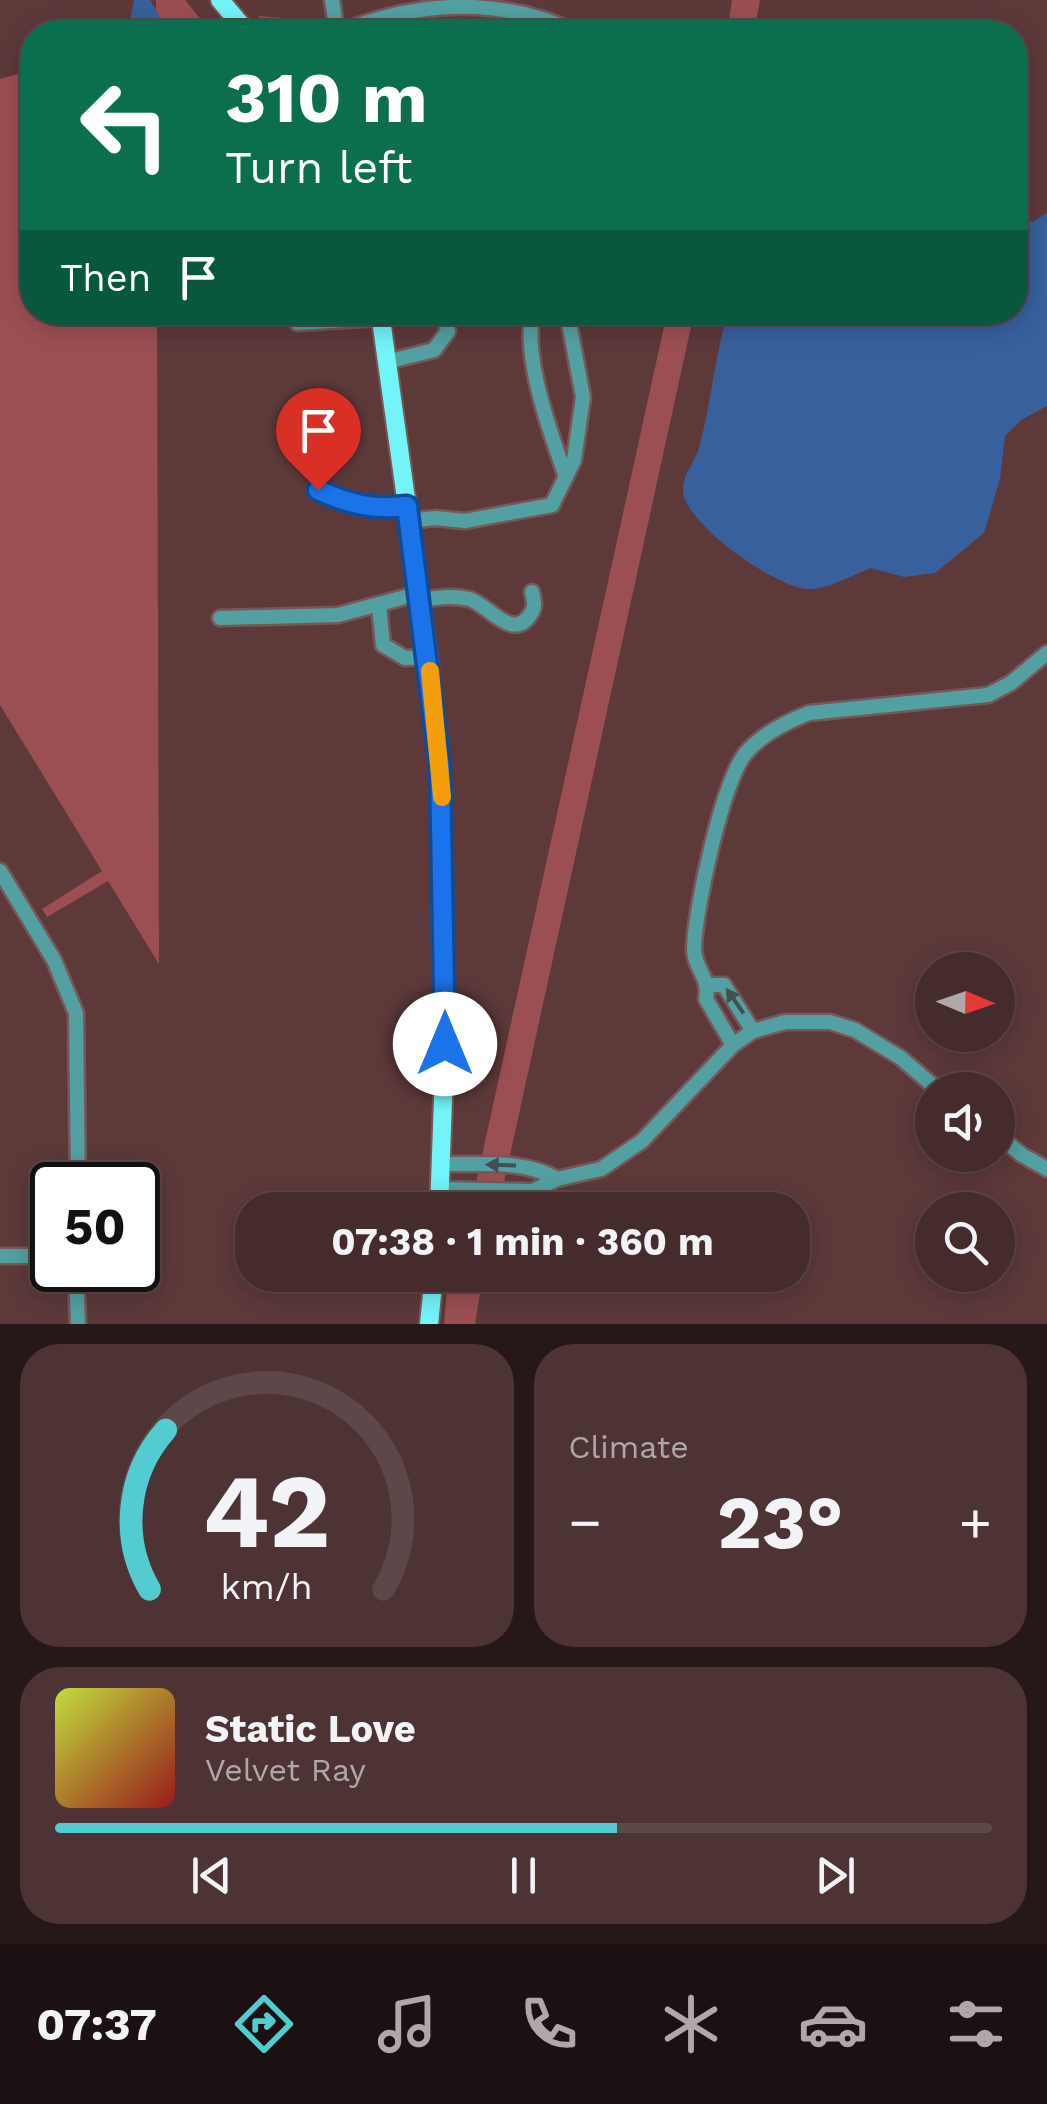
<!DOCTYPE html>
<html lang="en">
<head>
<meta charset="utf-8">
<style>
	body { margin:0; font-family:"Work Sans",sans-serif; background:#4d3334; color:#f1f3f6; height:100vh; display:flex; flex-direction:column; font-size:38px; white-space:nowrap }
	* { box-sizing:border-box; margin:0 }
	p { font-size:32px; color:#b0a7a9 }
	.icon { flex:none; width:55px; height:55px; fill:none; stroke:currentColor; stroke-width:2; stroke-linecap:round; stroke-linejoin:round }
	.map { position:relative; height:1324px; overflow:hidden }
	.details { display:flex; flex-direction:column; gap:20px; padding:20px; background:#261818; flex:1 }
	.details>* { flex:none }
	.guide { position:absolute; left:20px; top:20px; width:1008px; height:305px; border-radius:40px; box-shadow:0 5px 25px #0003,0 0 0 2px #5e4748; background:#0b6e4f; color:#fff; overflow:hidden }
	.needle { width:65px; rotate:92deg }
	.buttons { position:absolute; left:915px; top:952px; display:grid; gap:20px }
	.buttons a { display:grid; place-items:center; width:100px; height:100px; border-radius:50%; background:#462b2c; box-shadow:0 5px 25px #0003,0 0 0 2px #5e4748; font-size:50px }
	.speed { position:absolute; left:30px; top:1162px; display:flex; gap:20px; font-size:50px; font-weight:700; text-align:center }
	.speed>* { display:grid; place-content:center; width:130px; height:130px; border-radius:50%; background:#462b2c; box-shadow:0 5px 25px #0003,0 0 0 2px #5e4748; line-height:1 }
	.speed .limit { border:5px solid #111; border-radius:15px; background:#fff; color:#111 }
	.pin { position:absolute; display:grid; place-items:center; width:85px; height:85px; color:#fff; margin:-102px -42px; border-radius:50% 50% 50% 0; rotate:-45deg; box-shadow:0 0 10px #0007 }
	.pin .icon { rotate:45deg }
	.me { position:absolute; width:110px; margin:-55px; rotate:0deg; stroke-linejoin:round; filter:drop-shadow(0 0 8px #0008) }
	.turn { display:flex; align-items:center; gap:35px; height:210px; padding:0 40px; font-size:45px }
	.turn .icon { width:130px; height:130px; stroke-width:2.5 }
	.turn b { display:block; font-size:70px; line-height:85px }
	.then { display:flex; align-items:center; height:95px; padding:0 40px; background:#0003; gap:20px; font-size:38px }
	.big { font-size:75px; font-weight:700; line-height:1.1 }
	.details .card { flex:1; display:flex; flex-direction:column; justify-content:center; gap:15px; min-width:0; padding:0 35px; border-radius:40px; background:#4d3334 }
	.details .dial { align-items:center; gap:0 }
	.dial svg { height:260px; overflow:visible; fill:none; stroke:#5e4748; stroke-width:7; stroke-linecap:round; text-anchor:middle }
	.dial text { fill:#f1f3f6; stroke:none }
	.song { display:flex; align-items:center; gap:30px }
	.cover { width:120px; height:120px; border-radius:15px; background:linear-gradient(135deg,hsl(70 70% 55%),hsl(0 70% 35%)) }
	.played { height:10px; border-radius:5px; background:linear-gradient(90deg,#52ccd1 60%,#5e4748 60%) }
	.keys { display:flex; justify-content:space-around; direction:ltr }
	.heat { display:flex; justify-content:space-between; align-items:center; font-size:55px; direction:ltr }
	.details .tiles { flex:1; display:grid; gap:20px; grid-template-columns:1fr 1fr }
	.card:last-child { grid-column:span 2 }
	.trip { position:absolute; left:235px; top:1192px; width:575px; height:100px; border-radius:40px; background:#462b2c; box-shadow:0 5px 25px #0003,0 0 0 2px #5e4748; font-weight:700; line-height:100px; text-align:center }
	.tab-bar { display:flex; height:160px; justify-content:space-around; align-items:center; background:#1c1112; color:#b0a7a9 }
	.tab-bar .icon { width:70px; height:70px }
	.tab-bar .on { color:#52ccd1 }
	.tab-bar b { font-size:45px; color:#f1f3f6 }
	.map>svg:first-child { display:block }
	.green { fill:#9c4f53 }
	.water { fill:#37609d }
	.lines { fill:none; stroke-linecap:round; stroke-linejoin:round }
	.minor-casing { stroke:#785758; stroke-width:19 }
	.major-casing { stroke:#785758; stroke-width:22 }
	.minor { stroke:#53a0a2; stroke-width:14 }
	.major { stroke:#72f4f9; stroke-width:18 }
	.oneway { fill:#415151 }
	.route-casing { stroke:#114b97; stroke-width:25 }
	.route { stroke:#1a73e8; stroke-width:18 }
	.slow { stroke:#f59e0b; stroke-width:18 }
</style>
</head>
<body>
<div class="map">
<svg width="1047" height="1324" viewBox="0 0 1047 1324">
	<rect width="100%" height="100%" fill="#5d393a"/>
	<!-- green -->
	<g class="green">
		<path d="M156,0H185L211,32H156Z"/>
		<path d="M732,0H760L754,32H727Z"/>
		<path d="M258,16L325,21L326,32H271Z"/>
		<path d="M32,70V312L157,313L159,964L108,881L47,917L42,909L102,871L0,705V79Z"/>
		<path d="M667,313H694L498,1210H470Z"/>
		<path d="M456,1275H483L475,1324H444L448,1277Z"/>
	</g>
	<!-- water -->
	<g class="water">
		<path d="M134,0H150L159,15L160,27L155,32H133L129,27Z"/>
		<path d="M1047,213V406L1021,420L1005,436L1000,479L984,533L935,573L904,577L871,568C852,575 828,590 806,589C774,586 685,524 683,491C682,475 695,462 699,448C711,404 714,358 728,313L1015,312V217L1033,222Z"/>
	</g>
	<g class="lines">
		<!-- minor casing -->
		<g class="minor-casing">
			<g id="minor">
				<path d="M332,0L337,32"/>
				<path d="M345,32C356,24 369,22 382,18C446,0 514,3 575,32"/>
				<path d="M533,312C522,356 551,435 566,477"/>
				<path d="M297,323L380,318"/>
				<path d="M386,362L434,350L448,331L445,312"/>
				<path d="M318,489C349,504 372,510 407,506"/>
				<path d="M409,521L435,518L465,521L552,505L574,460L583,397L567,312"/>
				<path d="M420,600C437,598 452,595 469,599C488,604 512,642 530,615C536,607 534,601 532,592"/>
				<path d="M379,606L383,645L405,658L428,657"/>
				<path d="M220,618L338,615L420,593"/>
				<path d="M0,871L54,960L76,1013L78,1185"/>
				<path d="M708,985H724L753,1031"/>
				<path d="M733,1045L706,999C710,975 694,970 694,948C695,909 722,784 745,754C761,734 786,722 809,713L988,695L1011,683L1047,653"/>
				<path d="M998,1135L1022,1155L1047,1169"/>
				<path d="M442,1164C479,1165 524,1159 557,1179"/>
				<path d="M441,1189L533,1191L557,1179L601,1169L642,1141L733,1045L753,1031L785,1022H830L855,1030L901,1058L938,1090"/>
				<path d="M0,1256H52"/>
				<path d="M76,1270L78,1324"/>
			</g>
		</g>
		<!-- major casing -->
		<g class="major-casing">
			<g id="major">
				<path d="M220,0L247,32"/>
				<path d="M380,312L428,657L440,768L445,1044L439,1210"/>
				<path d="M429,1324L434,1275"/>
			</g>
		</g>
		<!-- minor -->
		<use href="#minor" class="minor"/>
		<!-- major -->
		<use href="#major" class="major"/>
	</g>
	<!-- one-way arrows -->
	<defs><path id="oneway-solid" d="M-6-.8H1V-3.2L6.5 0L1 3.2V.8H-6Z" transform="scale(2.5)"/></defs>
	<g class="oneway">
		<use href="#oneway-solid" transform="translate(735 1001) rotate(-125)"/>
		<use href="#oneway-solid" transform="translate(501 1165) rotate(-178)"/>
	</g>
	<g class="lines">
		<!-- route casing -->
		<g class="route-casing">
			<path id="route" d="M318,490C349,504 372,510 407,506L440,768L445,1044"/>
		</g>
		<!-- route -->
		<use href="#route" class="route"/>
		<!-- slow -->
		<path class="slow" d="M430,671L442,797"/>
	</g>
</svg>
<div class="buttons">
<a><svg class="needle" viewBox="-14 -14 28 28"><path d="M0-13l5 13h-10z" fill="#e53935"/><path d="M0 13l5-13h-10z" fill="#b0a7a9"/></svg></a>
<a><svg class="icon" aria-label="sound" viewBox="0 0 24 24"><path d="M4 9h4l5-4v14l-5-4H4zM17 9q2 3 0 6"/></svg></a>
<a><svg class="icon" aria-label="search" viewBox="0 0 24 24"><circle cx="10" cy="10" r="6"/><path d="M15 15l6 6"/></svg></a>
</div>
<div class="speed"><div class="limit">50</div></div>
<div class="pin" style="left:318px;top:490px;background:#d93025"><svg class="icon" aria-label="arrive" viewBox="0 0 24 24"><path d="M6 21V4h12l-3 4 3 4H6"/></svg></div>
<svg class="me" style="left:445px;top:1044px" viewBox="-20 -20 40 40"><circle r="19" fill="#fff"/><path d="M0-13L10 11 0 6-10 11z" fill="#1a73e8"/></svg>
<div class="trip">07:38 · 1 min · 360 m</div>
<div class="guide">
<div class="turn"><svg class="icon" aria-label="left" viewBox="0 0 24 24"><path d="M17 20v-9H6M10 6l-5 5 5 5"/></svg><div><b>310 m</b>Turn left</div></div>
<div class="then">Then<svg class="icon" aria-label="arrive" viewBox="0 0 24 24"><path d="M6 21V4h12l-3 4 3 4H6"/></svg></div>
</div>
</div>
<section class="details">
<div class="tiles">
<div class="card dial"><svg viewBox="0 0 100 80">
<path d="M14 69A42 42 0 1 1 86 69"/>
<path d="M14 69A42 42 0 0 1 19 20" stroke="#52ccd1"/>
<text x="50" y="56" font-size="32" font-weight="700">42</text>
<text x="50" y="72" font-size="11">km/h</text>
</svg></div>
<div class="card"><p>Climate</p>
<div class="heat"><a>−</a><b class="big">23°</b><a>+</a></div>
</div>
<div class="card">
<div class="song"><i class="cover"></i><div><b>Static Love</b><p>Velvet Ray</p></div></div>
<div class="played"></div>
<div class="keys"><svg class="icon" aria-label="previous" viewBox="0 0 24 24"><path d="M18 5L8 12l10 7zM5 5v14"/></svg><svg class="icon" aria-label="pause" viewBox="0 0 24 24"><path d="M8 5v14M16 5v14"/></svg><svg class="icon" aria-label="next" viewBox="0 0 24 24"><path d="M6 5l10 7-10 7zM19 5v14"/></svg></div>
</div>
</div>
</section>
<nav class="tab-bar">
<b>07:37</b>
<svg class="icon on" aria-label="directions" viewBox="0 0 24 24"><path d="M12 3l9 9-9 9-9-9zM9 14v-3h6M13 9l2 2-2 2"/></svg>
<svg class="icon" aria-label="music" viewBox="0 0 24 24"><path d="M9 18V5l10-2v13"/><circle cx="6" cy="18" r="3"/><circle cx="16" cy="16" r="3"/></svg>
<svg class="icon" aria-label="phone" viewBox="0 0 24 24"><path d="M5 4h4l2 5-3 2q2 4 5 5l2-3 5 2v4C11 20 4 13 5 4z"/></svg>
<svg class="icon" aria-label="climate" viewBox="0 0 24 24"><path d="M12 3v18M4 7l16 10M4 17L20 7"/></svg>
<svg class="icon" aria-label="car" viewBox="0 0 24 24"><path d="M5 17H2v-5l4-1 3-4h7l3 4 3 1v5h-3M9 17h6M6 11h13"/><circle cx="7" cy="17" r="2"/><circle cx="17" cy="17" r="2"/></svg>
<svg class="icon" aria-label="filters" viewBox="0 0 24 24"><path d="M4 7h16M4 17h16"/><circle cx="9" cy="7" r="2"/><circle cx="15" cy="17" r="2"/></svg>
</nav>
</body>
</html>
